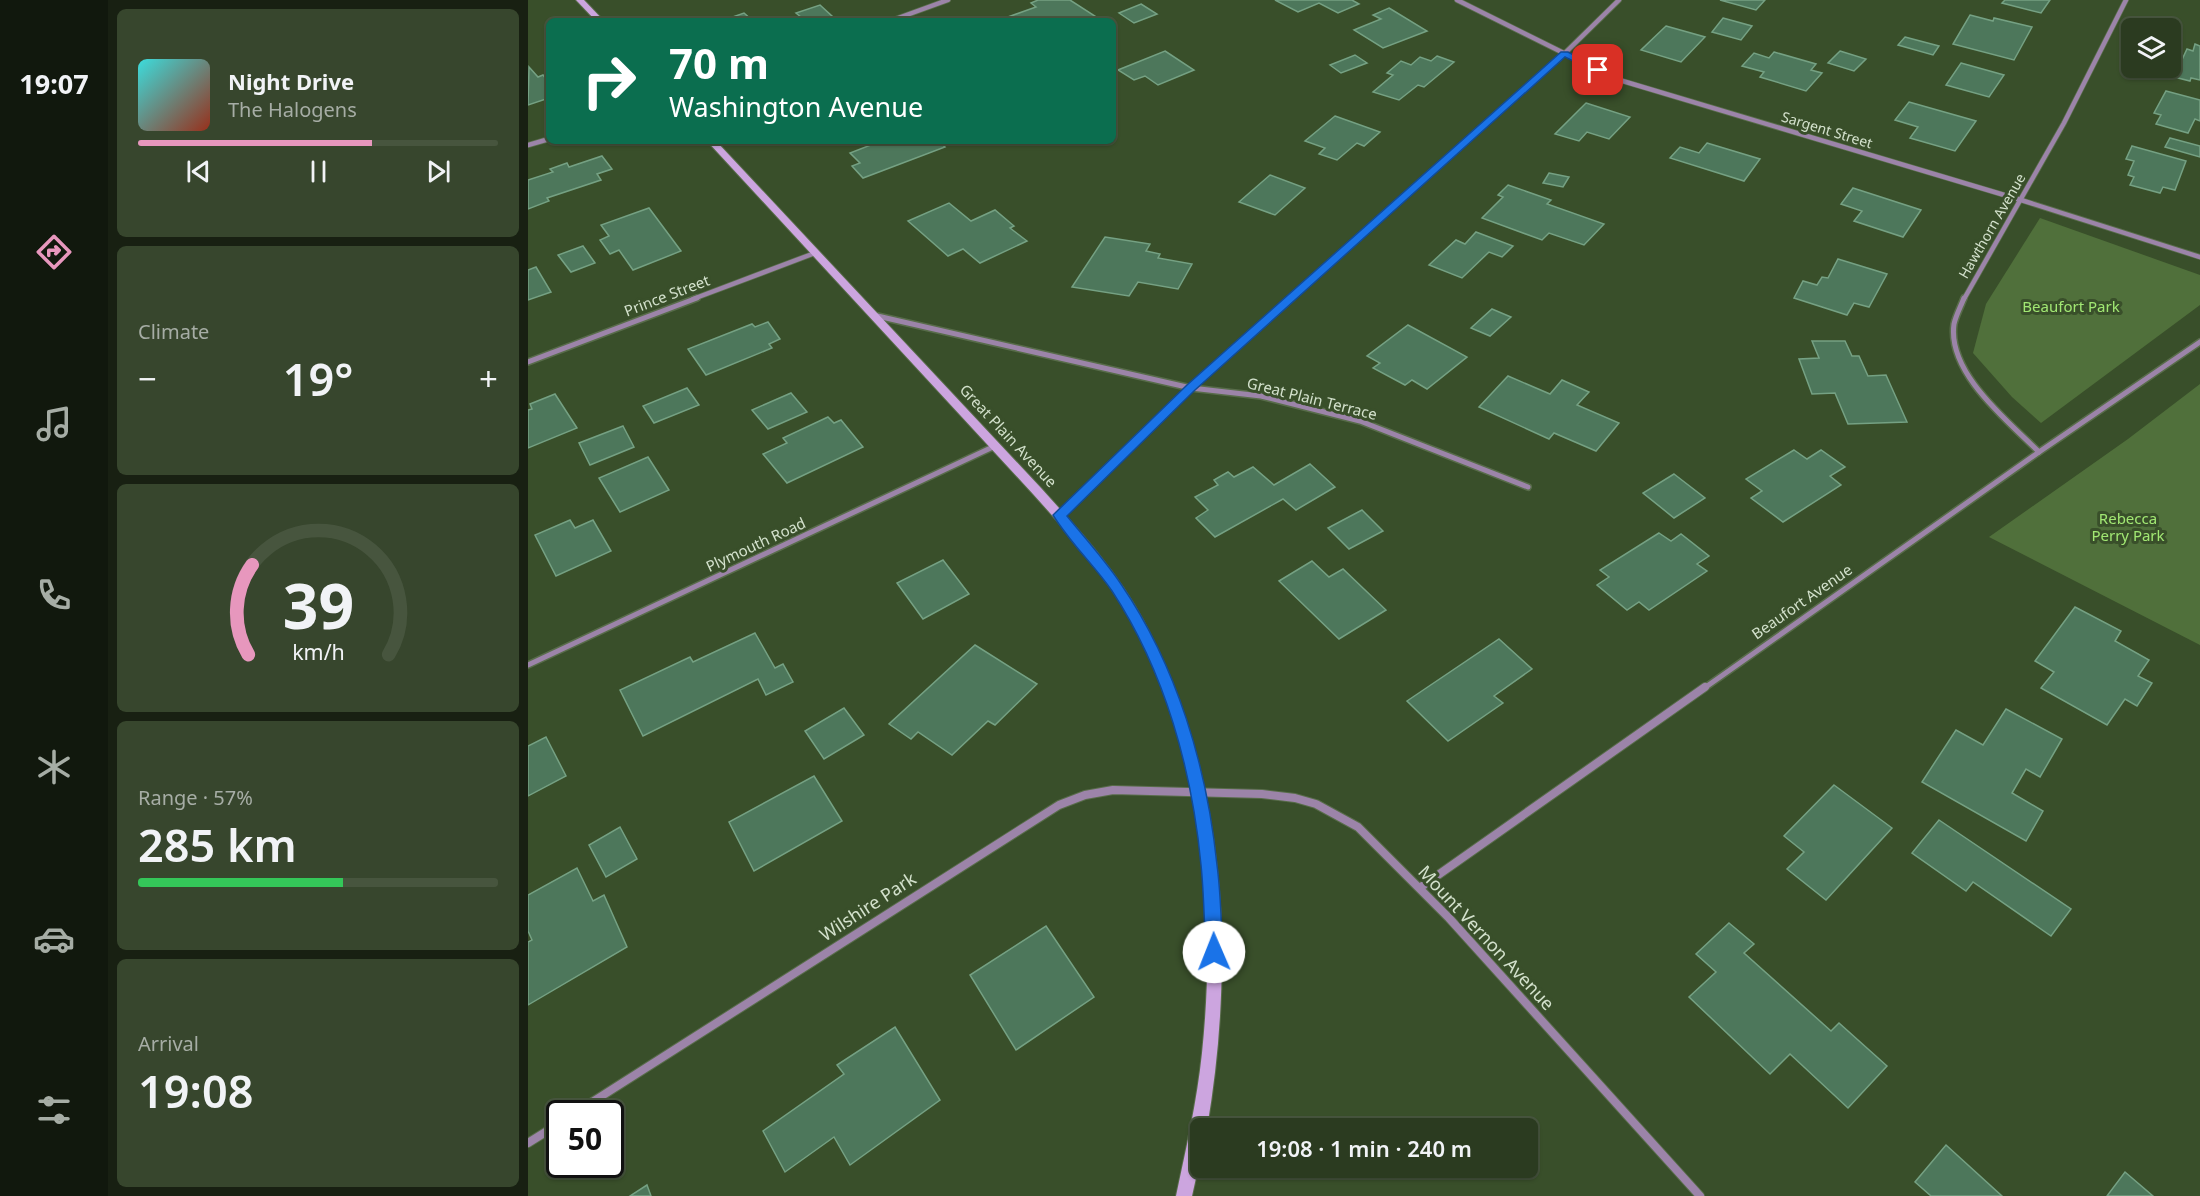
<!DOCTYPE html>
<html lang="en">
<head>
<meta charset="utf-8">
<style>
	body { margin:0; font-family:"Noto Sans",sans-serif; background:#37462d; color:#f1f3f6; height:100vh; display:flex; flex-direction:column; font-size:22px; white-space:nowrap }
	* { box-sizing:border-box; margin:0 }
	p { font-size:20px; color:#a6ada5 }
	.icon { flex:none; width:33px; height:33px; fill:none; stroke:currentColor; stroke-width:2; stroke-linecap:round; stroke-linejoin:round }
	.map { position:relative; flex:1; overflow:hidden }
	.side { display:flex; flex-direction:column; gap:9px; padding:9px; background:#182012; width:420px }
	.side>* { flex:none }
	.guide { position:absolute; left:18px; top:18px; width:570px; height:126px; border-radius:9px; box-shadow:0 2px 4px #0004,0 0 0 2px #47553e; background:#0b6e4f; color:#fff; overflow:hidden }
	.fabs { position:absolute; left:1593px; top:18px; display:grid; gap:12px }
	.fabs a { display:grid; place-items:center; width:60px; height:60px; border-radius:9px; background:#2b3b20; box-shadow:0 2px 4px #0004,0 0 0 2px #47553e; font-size:30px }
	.speed { position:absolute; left:18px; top:1100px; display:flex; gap:12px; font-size:30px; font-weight:700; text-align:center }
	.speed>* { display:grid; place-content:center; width:78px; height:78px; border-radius:50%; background:#2b3b20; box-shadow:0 2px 4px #0004,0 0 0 2px #47553e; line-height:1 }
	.speed .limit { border:3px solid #111; border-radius:9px; background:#fff; color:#111 }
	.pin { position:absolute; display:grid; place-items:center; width:51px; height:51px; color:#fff; margin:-26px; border-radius:12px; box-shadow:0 3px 9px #0006 }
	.me { position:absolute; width:66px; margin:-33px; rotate:359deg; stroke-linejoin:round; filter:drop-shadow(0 0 4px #0008) }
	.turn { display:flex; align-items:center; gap:21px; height:126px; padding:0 24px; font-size:27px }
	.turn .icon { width:78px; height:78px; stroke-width:2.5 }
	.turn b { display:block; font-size:42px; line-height:51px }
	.big { font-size:45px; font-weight:600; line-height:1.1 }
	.side .card { flex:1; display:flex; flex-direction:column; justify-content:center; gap:9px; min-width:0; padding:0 21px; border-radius:9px; background:#37462d }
	.side .dial { align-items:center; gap:0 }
	.dial svg { height:156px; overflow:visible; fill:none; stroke:#47553e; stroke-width:7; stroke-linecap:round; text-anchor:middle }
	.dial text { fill:#f1f3f6; stroke:none }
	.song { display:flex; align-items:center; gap:18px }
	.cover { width:72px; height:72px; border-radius:9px; background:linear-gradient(135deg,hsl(180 70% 55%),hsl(10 70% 35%)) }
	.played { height:6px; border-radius:3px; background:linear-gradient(90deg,#e797bd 65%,#47553e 65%) }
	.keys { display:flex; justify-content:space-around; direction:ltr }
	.heat { display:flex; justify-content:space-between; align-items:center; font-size:33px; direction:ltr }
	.charge { height:9px; border-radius:4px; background:linear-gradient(90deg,#34c759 57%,#47553e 0) }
	.trip { position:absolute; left:662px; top:1118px; width:348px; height:60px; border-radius:9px; background:#2b3b20; box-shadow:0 2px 4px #0004,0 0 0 2px #47553e; font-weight:600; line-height:60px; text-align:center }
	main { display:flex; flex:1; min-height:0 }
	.tab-bar { display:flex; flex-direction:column; width:108px; justify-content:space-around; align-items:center; background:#11180d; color:#a6ada5 }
	.tab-bar .icon { width:42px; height:42px }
	.tab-bar .current { color:#e797bd }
	.tab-bar b { font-size:27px; color:#f1f3f6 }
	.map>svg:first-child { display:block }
	.green { fill:#50703b }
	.building { fill:#4d775b; stroke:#75a183; stroke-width:1.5 }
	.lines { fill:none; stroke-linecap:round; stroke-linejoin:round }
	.street-far2-casing { stroke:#586c4a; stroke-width:6 }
	.street-far1-casing { stroke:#586c4a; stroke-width:8 }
	.street-casing { stroke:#586c4a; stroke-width:10 }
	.secondary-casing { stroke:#586c4a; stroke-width:2 }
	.street-far2 { stroke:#9c84a9; stroke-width:4.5 }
	.street-far1 { stroke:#9c84a9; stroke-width:5 }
	.street { stroke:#9c84a9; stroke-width:8 }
	.secondary { fill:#cca5df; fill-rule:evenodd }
	.route { fill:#1a73e8; stroke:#114b97; stroke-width:1.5 }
	.labels { text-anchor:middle; stroke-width:6; stroke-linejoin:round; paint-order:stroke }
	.far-street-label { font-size:14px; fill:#d3e1cc; stroke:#394f2a }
	.street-label { font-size:15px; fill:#d3e1cc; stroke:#394f2a }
	.park-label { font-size:15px; fill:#a1e773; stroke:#394f2a }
	.near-street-label { font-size:18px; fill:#d3e1cc; stroke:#394f2a }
</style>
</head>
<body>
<main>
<nav class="tab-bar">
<b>19:07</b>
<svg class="icon current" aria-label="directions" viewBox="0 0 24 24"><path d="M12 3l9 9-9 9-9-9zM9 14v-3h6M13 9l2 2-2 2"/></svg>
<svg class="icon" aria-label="music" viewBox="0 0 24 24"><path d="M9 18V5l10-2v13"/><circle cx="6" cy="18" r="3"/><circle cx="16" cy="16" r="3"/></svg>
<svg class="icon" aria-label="phone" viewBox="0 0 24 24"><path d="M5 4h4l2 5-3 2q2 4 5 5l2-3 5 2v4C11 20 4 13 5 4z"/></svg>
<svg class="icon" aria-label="climate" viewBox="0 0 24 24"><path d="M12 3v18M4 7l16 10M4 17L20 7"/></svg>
<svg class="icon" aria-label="car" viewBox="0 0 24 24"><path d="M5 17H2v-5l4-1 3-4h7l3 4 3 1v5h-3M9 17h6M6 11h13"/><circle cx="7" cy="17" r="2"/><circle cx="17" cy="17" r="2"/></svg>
<svg class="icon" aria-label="filters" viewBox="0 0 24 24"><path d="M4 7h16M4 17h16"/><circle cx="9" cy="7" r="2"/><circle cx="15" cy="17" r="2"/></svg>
</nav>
<section class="side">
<div class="card">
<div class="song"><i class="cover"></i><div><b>Night Drive</b><p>The Halogens</p></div></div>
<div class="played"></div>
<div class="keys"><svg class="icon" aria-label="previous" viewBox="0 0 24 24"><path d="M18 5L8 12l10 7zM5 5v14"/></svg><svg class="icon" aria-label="pause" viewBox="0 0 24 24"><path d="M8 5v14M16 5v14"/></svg><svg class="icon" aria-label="next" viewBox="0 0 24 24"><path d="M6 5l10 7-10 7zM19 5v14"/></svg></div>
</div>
<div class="card"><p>Climate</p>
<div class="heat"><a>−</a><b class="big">19°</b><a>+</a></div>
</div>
<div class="card dial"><svg viewBox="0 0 100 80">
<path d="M14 69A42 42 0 1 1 86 69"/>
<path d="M14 69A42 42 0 0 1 16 23" stroke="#e797bd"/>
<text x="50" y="56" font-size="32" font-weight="700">39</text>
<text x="50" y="72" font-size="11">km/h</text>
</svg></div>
<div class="card"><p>Range · 57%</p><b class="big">285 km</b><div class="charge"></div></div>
<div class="card"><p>Arrival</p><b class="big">19:08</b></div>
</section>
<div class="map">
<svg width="1672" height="1196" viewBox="0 0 1672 1196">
	<rect width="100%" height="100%" fill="#394f2a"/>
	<!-- green -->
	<g class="green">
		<path d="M1512,218L1672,275V305L1513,423L1484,397L1445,353L1458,304Z"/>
		<path d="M1672,384V645L1461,537L1600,439Z"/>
	</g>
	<!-- building -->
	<g class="building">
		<path d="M510,0H542L570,18L562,21H481L477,18L508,7L503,3Z"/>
		<path d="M747,0H824L831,4L810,13L791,3L770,12Z"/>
		<path d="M1192,0H1237L1228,10Z"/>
		<path d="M1477,0H1522L1513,13L1474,3Z"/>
		<path d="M613,4L629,14L606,23L591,13Z"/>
		<path d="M292,5L305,17L292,21H278L268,13Z"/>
		<path d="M861,8L899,31L855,48L826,30L853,19L845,15Z"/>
		<path d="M216,13L225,21H193Z"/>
		<path d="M1442,15L1465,21L1466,18L1504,27L1486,60L1425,44Z"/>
		<path d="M1195,18L1224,26L1213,40L1184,32Z"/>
		<path d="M1138,26L1177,37L1153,62L1113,50Z"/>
		<path d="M1377,37L1411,46L1405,55L1370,45Z"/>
		<path d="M1667,44L1672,46V80L1663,78L1662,81L1646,77L1659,49L1665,51Z"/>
		<path d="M637,51L666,70L630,85L617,76L606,80L590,70Z"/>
		<path d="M1312,51L1338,59L1326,71L1300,63Z"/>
		<path d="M1246,52L1288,64L1283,70L1294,73L1278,91L1232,77L1236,72L1214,66L1226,53L1241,58Z"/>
		<path d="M827,55L839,63L813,73L802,65Z"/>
		<path d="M909,56L926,62L896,87L890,85L871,100L845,92L865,75L859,73L873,61L883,65L892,57L903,61Z"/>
		<path d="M1433,63L1476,75L1461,97L1418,85Z"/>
		<path d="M1,67L10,77L15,75L21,83V98L0,105Z"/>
		<path d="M1638,91L1672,100V121L1667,119L1660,133L1628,124L1633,115L1626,113Z"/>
		<path d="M1381,102L1448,121L1427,151L1382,138L1390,127L1367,120Z"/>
		<path d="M1058,103L1102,117L1081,139L1059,132L1051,141L1027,134Z"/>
		<path d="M807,116L852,132L836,146L829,143L809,160L791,154L797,148L777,141Z"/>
		<path d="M1642,138L1672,146V157L1637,147Z"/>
		<path d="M353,141H411L417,147L335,178L324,166L332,163L322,153Z"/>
		<path d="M1179,143L1232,159L1216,181L1142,158L1152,147L1171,153Z"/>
		<path d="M1604,146L1658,161L1647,190L1635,187L1632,193L1602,185L1606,177L1600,175L1606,161L1598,159Z"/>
		<path d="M74,156L84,169L69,174L73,180L19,198L21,201L0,209V180L25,172L22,169L39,163L41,167Z"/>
		<path d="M1021,173L1041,177L1035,187L1015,183Z"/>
		<path d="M742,175L777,188L747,215L711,202Z"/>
		<path d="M980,185L1023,200L1019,204L1076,224L1056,245L1021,233L1014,240L954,218L975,197L970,195Z"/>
		<path d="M1325,188L1393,210L1375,237L1326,221L1334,211L1313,204Z"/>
		<path d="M421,203L443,221L467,210L486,226L482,228L499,241L452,263L435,249L420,256L380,221Z"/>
		<path d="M121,208L153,251L105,270L91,250L82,254L72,240L81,236L73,225Z"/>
		<path d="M948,232L985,246L974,257L961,252L934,278L901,265L928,240L937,244Z"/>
		<path d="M577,237L622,244L618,251L632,254L630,258L664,264L650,289L610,282L601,296L544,287Z"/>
		<path d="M55,246L67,263L43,272L30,255Z"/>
		<path d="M1310,259L1359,274L1341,307L1326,303L1319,315L1266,298L1275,281L1289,285L1294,277L1300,278Z"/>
		<path d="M8,267L23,292L0,300V270Z"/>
		<path d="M964,309L983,317L962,336L943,328Z"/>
		<path d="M240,322L252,339L241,344L244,348L178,375L160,349L224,324L227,327Z"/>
		<path d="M880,325L939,357L899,389L884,380L877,385L845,368L852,363L839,356Z"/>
		<path d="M1284,341H1317L1324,356H1331L1340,376L1358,375L1379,422L1320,424L1307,393L1284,394L1271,359L1291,358Z"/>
		<path d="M980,376L1022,394L1034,380L1061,392L1049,405L1091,423L1068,451L1026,433L1021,439L951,407Z"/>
		<path d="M159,388L171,405L126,423L115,406Z"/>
		<path d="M263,393L279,412L240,429L224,410Z"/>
		<path d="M27,394L49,428L0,448V410L4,409L2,404Z"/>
		<path d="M300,417L306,423L313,420L335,447L259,483L235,454L259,443L255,438Z"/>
		<path d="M95,426L106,447L62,465L51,443Z"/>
		<path d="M1266,450L1279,459L1293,450L1317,467L1302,476L1313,485L1255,522L1223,498L1234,491L1218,479Z"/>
		<path d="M120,457L141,490L92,512L71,478Z"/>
		<path d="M782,464L807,487L768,510L755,499L687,537L668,518L680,510L667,497L690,485L686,480L700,472L706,477L725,467L746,485Z"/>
		<path d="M1146,474L1177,498L1146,518L1115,493Z"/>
		<path d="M834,510L855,531L821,549L800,528Z"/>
		<path d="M42,520L47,528L65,520L83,551L28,576L7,535Z"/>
		<path d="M1131,533L1143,541L1153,534L1181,556L1169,564L1179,571L1121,610L1111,602L1099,610L1069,585L1081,577L1072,570Z"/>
		<path d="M415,560L441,594L395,619L369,583Z"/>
		<path d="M784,561L801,577L815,569L858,610L811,639L751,581Z"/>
		<path d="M1547,607L1593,631L1587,641L1621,660L1610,676L1624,683L1609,706L1597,699L1579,725L1513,688L1526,672L1507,661Z"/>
		<path d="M227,633L247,668L255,664L265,682L238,695L230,679L115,736L92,690L162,657L165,662Z"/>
		<path d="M971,639L1004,669L966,696L975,703L920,741L879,701Z"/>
		<path d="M447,645L509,684L467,725L460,721L424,755L390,732L383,739L361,724Z"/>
		<path d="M316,708L336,735L296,759L277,731Z"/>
		<path d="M1478,709L1534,739L1512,777L1498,769L1484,793L1515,811L1498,841L1394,782L1428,730L1455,745Z"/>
		<path d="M18,737L38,776L0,796V746Z"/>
		<path d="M286,776L314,821L226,871L201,822Z"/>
		<path d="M1306,785L1364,828L1298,900L1259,869L1276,852L1256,836Z"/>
		<path d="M1411,820L1543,909L1523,936L1445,882L1438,891L1384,853Z"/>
		<path d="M92,827L109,859L78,877L61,845Z"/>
		<path d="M49,868L65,901L76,895L99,947L0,1005V942L4,940L0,931V895Z"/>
		<path d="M1201,923L1226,944L1216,953L1303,1031L1311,1023L1359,1066L1320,1108L1262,1054L1242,1074L1161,997L1188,972L1168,954Z"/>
		<path d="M518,926L566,997L488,1050L442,975Z"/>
		<path d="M367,1027L412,1100L322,1165L306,1137L257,1172L235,1131L316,1074L309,1065Z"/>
		<path d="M1418,1145L1474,1196H1403L1387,1182Z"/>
		<path d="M1597,1172L1625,1196H1579Z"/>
		<path d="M119,1185L123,1196H102Z"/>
	</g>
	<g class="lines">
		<!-- street-far2 casing -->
		<g class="street-far2-casing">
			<g id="street-far2">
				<path d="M929,0L1088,79L1493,200L1672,257"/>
				<path d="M362,21L420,0"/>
				<path d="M0,145L21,139"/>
				<path d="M165,299L287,253"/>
				<path d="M762,299L1036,54L1091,0"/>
				<path d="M1436,299L1536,123L1598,0"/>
			</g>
		</g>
		<!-- street-far1 casing -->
		<g class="street-far1-casing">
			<g id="street-far1">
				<path d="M1436,298C1433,306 1428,315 1426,324C1419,373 1480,421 1511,452"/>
				<path d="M345,315L663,388L733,396L832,421L1000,487"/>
				<path d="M0,362L169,298"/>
				<path d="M532,515L663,388L764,298"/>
				<path d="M0,665L467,446"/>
				<path d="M1175,689L1511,452L1672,342"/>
			</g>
		</g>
		<!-- street casing -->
		<g class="street-casing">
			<g id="street">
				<path d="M893,887L1177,687"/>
				<path d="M47,1113L531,805L557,795L585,790L734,794L767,798L788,804L830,827L921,918L1172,1196"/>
				<path d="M0,1143L32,1123"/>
			</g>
		</g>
		<!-- secondary casing -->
		<g class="secondary-casing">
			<g id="secondary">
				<path d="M48,0H56L76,21H68Z"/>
				<path d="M179,141H188L513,488C550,529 589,571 615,620C698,775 708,958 679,1128H672V1160L664,1196H648C658,1149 669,1101 674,1053C689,909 675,753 605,623C578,576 541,534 505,494Z"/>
			</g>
		</g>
		<!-- street-far2 -->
		<use href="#street-far2" class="street-far2"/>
		<!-- street-far1 -->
		<use href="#street-far1" class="street-far1"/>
		<!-- street -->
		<use href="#street" class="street"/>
		<!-- secondary -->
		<use href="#secondary" class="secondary"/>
	</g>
	<!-- route -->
	<path class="route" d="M1033,52H1040L1074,70L1067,72L1037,57L667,390L539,516C557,538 577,560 593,584C649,666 679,767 689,865C693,894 693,923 695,952L692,957L686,960L680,957L678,952C676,923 676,894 673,865C664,770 637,672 584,591C566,565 542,543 525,515L659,385Z"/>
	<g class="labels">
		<!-- far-street labels -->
		<g class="far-street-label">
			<text transform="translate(1299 130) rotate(17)" y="5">Sargent Street</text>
			<text transform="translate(1464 226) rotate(-60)" y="5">Hawthorn Avenue</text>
		</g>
		<!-- street labels -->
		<g class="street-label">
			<text transform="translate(139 296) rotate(-21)" y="5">Prince Street</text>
			<text transform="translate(784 399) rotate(14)" y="5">Great Plain Terrace</text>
			<text transform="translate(480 436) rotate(47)" y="5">Great Plain Avenue</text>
			<text transform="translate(228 545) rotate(-25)" y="5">Plymouth Road</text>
			<text transform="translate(1274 602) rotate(-35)" y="5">Beaufort Avenue</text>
		</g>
		<!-- park labels -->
		<g class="park-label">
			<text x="1543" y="312">Beaufort Park</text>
			<text x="1600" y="524">Rebecca<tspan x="1600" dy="17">Perry Park</tspan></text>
		</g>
		<!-- near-street labels -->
		<g class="near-street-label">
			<text transform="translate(340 907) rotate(-33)" y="6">Wilshire Park</text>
			<text transform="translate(958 938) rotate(47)" y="6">Mount Vernon Avenue</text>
		</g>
	</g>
</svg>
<div class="fabs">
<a><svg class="icon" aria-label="layers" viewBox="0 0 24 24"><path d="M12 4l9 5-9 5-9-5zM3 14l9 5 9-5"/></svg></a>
</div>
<div class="speed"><div class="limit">50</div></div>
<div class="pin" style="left:1070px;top:70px;background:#d93025"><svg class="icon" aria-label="arrive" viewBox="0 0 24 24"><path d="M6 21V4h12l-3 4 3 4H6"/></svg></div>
<svg class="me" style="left:686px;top:952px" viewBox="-20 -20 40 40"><circle r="19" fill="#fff"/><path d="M0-13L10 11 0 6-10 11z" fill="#1a73e8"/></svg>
<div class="trip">19:08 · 1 min · 240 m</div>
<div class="guide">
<div class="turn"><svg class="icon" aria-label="right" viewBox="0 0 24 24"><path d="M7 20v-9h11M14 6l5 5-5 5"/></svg><div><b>70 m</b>Washington Avenue</div></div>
</div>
</div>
</main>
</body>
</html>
